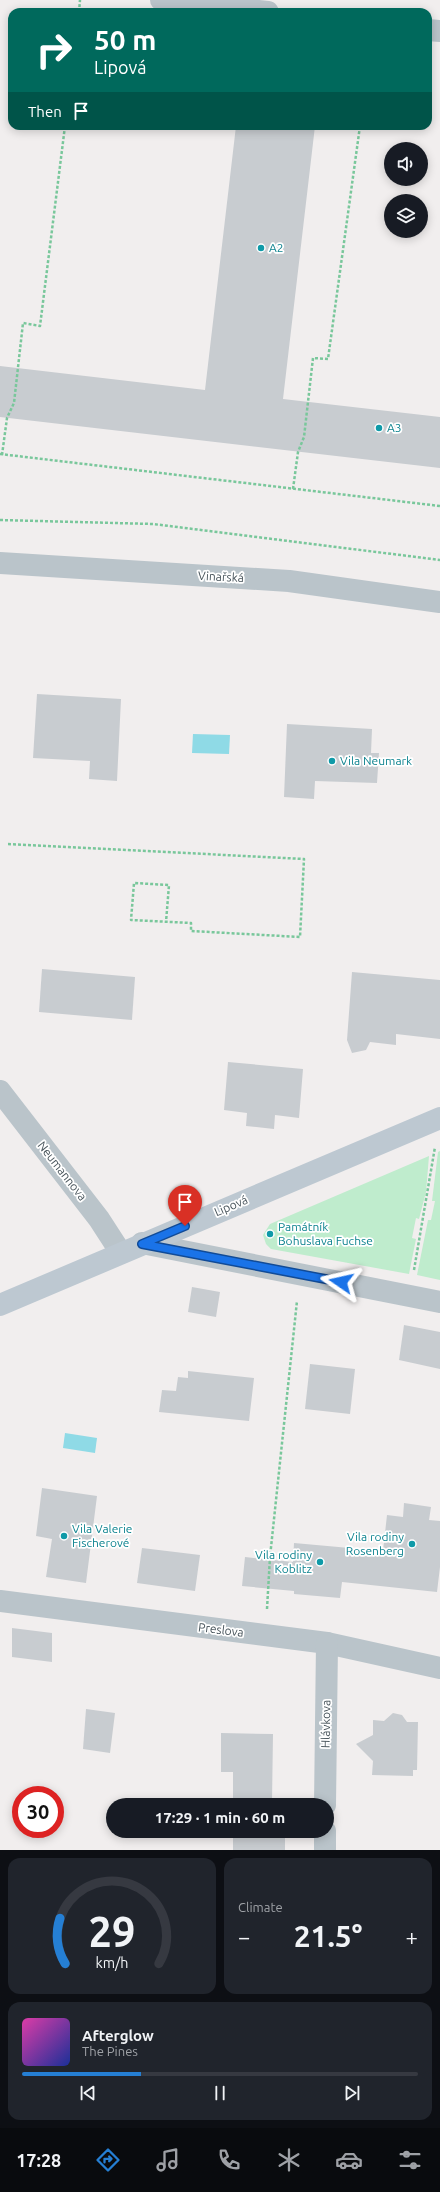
<!DOCTYPE html>
<html lang="en">
<head>
<meta charset="utf-8">
<style>
	body { margin:0; font-family:Ubuntu,sans-serif; background:#20242c; color:#f1f3f6; height:100vh; display:flex; flex-direction:column; font-size:15px; white-space:nowrap }
	* { box-sizing:border-box; margin:0 }
	p { font-size:13px; color:#9ea1a6 }
	.icon { flex:none; width:22px; height:22px; fill:none; stroke:currentColor; stroke-width:2; stroke-linecap:round; stroke-linejoin:round }
	.map { position:relative; height:1850px; overflow:hidden }
	.drawer { display:flex; flex-direction:column; gap:8px; padding:8px; background:#0d0f14; flex:1 }
	.drawer>* { flex:none }
	.hud { position:absolute; left:8px; top:8px; width:424px; height:122px; border-radius:12px; box-shadow:0 2px 10px #0003; background:#00695c; color:#fff; overflow:hidden }
	.controls { position:absolute; left:384px; top:142px; display:grid; gap:8px }
	.controls a { display:grid; place-items:center; width:44px; height:44px; border-radius:50%; background:#171b24; box-shadow:0 2px 10px #0003; font-size:20px }
	.speed { position:absolute; left:12px; top:1786px; display:flex; gap:8px; font-size:20px; font-weight:700; text-align:center }
	.speed>* { display:grid; place-content:center; width:52px; height:52px; border-radius:50%; background:#171b24; box-shadow:0 2px 10px #0003; line-height:1 }
	.speed .limit { border:6px solid #d22; background:#fff; color:#111 }
	.pin { position:absolute; display:grid; place-items:center; width:34px; height:34px; color:#fff; margin:-41px -17px; border-radius:50% 50% 50% 0; rotate:-45deg; box-shadow:0 0 4px #0007 }
	.pin .icon { rotate:45deg }
	.me { position:absolute; width:44px; margin:-22px; rotate:281deg; stroke-linejoin:round; filter:drop-shadow(0 0 3px #0008) }
	.turn { display:flex; align-items:center; gap:14px; height:84px; padding:0 20px; font-size:18px }
	.turn .icon { width:52px; height:52px; stroke-width:2.5 }
	.turn b { display:block; font-size:28px; line-height:34px }
	.then { display:flex; align-items:center; height:38px; padding:0 20px; background:#0003; gap:8px; font-size:15px }
	.big { font-size:30px; font-weight:700; line-height:1.1 }
	.drawer .tile { flex:1; display:flex; flex-direction:column; justify-content:center; gap:6px; min-width:0; padding:0 14px; border-radius:12px; background:#20242c }
	.drawer .dial { align-items:center; gap:0 }
	.dial svg { height:104px; overflow:visible; fill:none; stroke:#363941; stroke-width:7; stroke-linecap:round; text-anchor:middle }
	.dial text { fill:#f1f3f6; stroke:none }
	.song { display:flex; align-items:center; gap:12px }
	.cover { width:48px; height:48px; border-radius:6px; background:linear-gradient(135deg,hsl(320 70% 55%),hsl(230 70% 35%)) }
	.played { height:4px; border-radius:2px; background:linear-gradient(90deg,#257fd4 30%,#363941 30%) }
	.keys { display:flex; justify-content:space-around; direction:ltr }
	.heat { display:flex; justify-content:space-between; align-items:center; font-size:22px; direction:ltr }
	.drawer .tiles { flex:1; display:grid; gap:8px; grid-template-columns:1fr 1fr }
	.tile:last-child { grid-column:span 2 }
	.trip { position:absolute; left:106px; top:1798px; width:228px; height:40px; border-radius:20px; background:#171b24; box-shadow:0 2px 10px #0003; font-weight:700; line-height:40px; text-align:center }
	.tab-bar { display:flex; height:64px; justify-content:space-around; align-items:center; background:#090b0e; color:#9ea1a6 }
	.tab-bar .icon { width:28px; height:28px }
	.tab-bar .on { color:#257fd4 }
	.tab-bar b { font-size:18px; color:#f1f3f6 }
	.map>svg:first-child { display:block }
	.green { fill:#bfeccd }
	.water { fill:#8fdae6 }
	.building { fill:#c8ccd0 }
	.lines { fill:none; stroke-linecap:round; stroke-linejoin:round }
	.path { stroke:#79c79b; stroke-width:2.5; stroke-dasharray:3 2; stroke-linecap:butt }
	.street { stroke:#bac4ca; stroke-width:22 }
	.secondary { stroke:#bdc8d1; stroke-width:22 }
	.route-casing { stroke:#114b97; stroke-width:10 }
	.route { stroke:#1a73e8; stroke-width:7 }
	.culture-dot { fill:#0f9aa8; stroke:#fff; stroke-width:1.5 }
	.labels { text-anchor:middle; stroke-width:3.5; stroke-linejoin:round; paint-order:stroke }
	.culture-label { font-size:12px; fill:#0d838f; stroke:#fff; text-anchor:start }
	.street-label { font-size:12px; fill:#47535a; stroke:#fff }
</style>
</head>
<body>
<div class="map">
<svg width="440" height="1850" viewBox="0 0 440 1850">
	<rect width="100%" height="100%" fill="#f1eeee"/>
	<!-- green -->
	<g class="green">
		<path d="M440,1151V1280L417,1275L428,1220H431L435,1201H432L438,1152Z"/>
		<path d="M429,1156L426,1192L419,1219L416,1218L412,1238L416,1239L409,1274L271,1249L266,1244L263,1235L270,1224Z"/>
	</g>
	<!-- water -->
	<g class="water">
		<path d="M193,734L230,735L229,754L192,753Z"/>
		<path d="M65,1433L97,1438L95,1453L63,1448Z"/>
	</g>
	<!-- building -->
	<g class="building">
		<path d="M236,126H315L283,399L440,417V468L0,417V366L205,390Z"/>
		<path d="M37,694L121,699L117,781L89,779L90,761L33,758Z"/>
		<path d="M287,724L372,729L371,753H379L377,783L315,781L314,799L284,797Z"/>
		<path d="M42,969L135,977L132,1020L39,1012Z"/>
		<path d="M352,972L440,980V1039L396,1034V1045L370,1042L366,1050L352,1053L347,1040Z"/>
		<path d="M228,1062L303,1069L299,1118L275,1115L274,1129L246,1126L247,1113L224,1110Z"/>
		<path d="M192,1287L220,1292L216,1317L188,1312Z"/>
		<path d="M404,1325L440,1332V1369L399,1360Z"/>
		<path d="M310,1364L355,1369L350,1414L305,1409Z"/>
		<path d="M188,1371L254,1378L249,1421L159,1412L162,1390L176,1391L178,1377L188,1378Z"/>
		<path d="M42,1488L97,1496L86,1583L46,1577L52,1539L36,1536Z"/>
		<path d="M404,1503L431,1507L429,1520L440,1521V1567L437,1592L342,1582L340,1598L294,1594V1591L242,1586L245,1557L293,1562L294,1543L383,1551L387,1515L403,1517Z"/>
		<path d="M142,1548L200,1555L195,1591L137,1583Z"/>
		<path d="M12,1628L52,1633V1662L12,1657Z"/>
		<path d="M86,1709L115,1713L110,1753L83,1749Z"/>
		<path d="M393,1713L402,1715L407,1722H418L417,1770H413V1776L372,1775L373,1761L356,1744L373,1735V1720L384,1721Z"/>
		<path d="M221,1733L273,1734L272,1802L285,1803V1805H233V1772H221Z"/>
		<rect x="233" y="1831" width="52" height="19"/>
	</g>
	<g class="lines">
		<!-- path -->
		<g class="path">
			<path d="M79,12L80,0"/>
			<path d="M0,454L440,506"/>
			<path d="M2,455L7,418L14,403L23,323L40,326L65,126"/>
			<path d="M293,489L298,452L304,437L313,358L328,359L360,126"/>
			<path d="M0,520L153,524L440,560"/>
			<path d="M8,844L304,859L300,937L191,931V923L131,920L134,883L169,885L166,922"/>
			<path d="M414,1270L435,1147"/>
			<path d="M267,1609L270,1557L297,1301"/>
		</g>
		<!-- street -->
		<g class="street">
			<path d="M161,0L268,12"/>
			<path d="M428,30L440,31"/>
			<path d="M0,563L289,581L440,602"/>
			<path d="M0,1091L99,1219L121,1253"/>
			<path d="M142,1243L440,1302"/>
			<path d="M0,1601L327,1643L440,1668"/>
			<path d="M325,1805L327,1643"/>
			<path d="M325,1850V1831"/>
		</g>
		<!-- secondary -->
		<path class="secondary" d="M0,1305L440,1118"/>
	</g>
	<g class="lines">
		<!-- route casing -->
		<g class="route-casing">
			<path id="route" d="M185,1226L142,1244L341,1282"/>
		</g>
		<!-- route -->
		<use href="#route" class="route"/>
	</g>
	<!-- markers -->
	<g class="culture-dot">
		<circle cx="261" cy="248" r="4"/>
		<circle cx="379" cy="428" r="4"/>
		<circle cx="332" cy="761" r="4"/>
		<circle cx="270" cy="1234" r="4"/>
		<circle cx="64" cy="1536" r="4"/>
		<circle cx="412" cy="1544" r="4"/>
		<circle cx="320" cy="1562" r="4"/>
	</g>
	<g class="labels">
		<!-- culture labels -->
		<g class="culture-label">
			<text x="269" y="252">A2</text>
			<text x="387" y="432">A3</text>
			<text x="340" y="765">Vila Neumark</text>
			<text x="278" y="1231">Památník<tspan x="278" dy="14">Bohuslava Fuchse</tspan></text>
			<text x="72" y="1533">Vila Valerie<tspan x="72" dy="14">Fischerové</tspan></text>
			<text x="404" y="1541" text-anchor="end">Vila rodiny<tspan x="404" dy="14">Rosenberg</tspan></text>
			<text x="312" y="1559" text-anchor="end">Vila rodiny<tspan x="312" dy="14">Koblitz</tspan></text>
		</g>
		<!-- street labels -->
		<g class="street-label">
			<text transform="translate(221 577) rotate(3)" y="4">Vinařská</text>
			<text transform="translate(62 1171) rotate(52)" y="4">Neumannova</text>
			<text transform="translate(231 1206) rotate(-23)" y="4">Lipová</text>
			<text transform="translate(221 1630) rotate(7)" y="4">Preslova</text>
			<text transform="translate(326 1724) rotate(-89)" y="4">Hlávkova</text>
		</g>
	</g>
</svg>
<div class="controls">
<a><svg class="icon" aria-label="sound" viewBox="0 0 24 24"><path d="M4 9h4l5-4v14l-5-4H4zM17 9q2 3 0 6"/></svg></a>
<a><svg class="icon" aria-label="layers" viewBox="0 0 24 24"><path d="M12 4l9 5-9 5-9-5zM3 14l9 5 9-5"/></svg></a>
</div>
<div class="speed"><div class="limit">30</div></div>
<div class="pin" style="left:185px;top:1226px;background:#d93025"><svg class="icon" aria-label="arrive" viewBox="0 0 24 24"><path d="M6 21V4h12l-3 4 3 4H6"/></svg></div>
<svg class="me" style="left:341px;top:1282px" viewBox="-20 -20 40 40"><path d="M0-17L14 15 0 8-14 15z" fill="#1a73e8" stroke="#fff" stroke-width="4"/></svg>
<div class="trip">17:29 · 1 min · 60 m</div>
<div class="hud">
<div class="turn"><svg class="icon" aria-label="right" viewBox="0 0 24 24"><path d="M7 20v-9h11M14 6l5 5-5 5"/></svg><div><b>50 m</b>Lipová</div></div>
<div class="then">Then<svg class="icon" aria-label="arrive" viewBox="0 0 24 24"><path d="M6 21V4h12l-3 4 3 4H6"/></svg></div>
</div>
</div>
<section class="drawer">
<div class="tiles">
<div class="tile dial"><svg viewBox="0 0 100 80">
<path d="M14 69A42 42 0 1 1 86 69"/>
<path d="M14 69A42 42 0 0 1 10 34" stroke="#257fd4"/>
<text x="50" y="56" font-size="32" font-weight="700">29</text>
<text x="50" y="72" font-size="11">km/h</text>
</svg></div>
<div class="tile"><p>Climate</p>
<div class="heat"><a>−</a><b class="big">21.5°</b><a>+</a></div>
</div>
<div class="tile">
<div class="song"><i class="cover"></i><div><b>Afterglow</b><p>The Pines</p></div></div>
<div class="played"></div>
<div class="keys"><svg class="icon" aria-label="previous" viewBox="0 0 24 24"><path d="M18 5L8 12l10 7zM5 5v14"/></svg><svg class="icon" aria-label="pause" viewBox="0 0 24 24"><path d="M8 5v14M16 5v14"/></svg><svg class="icon" aria-label="next" viewBox="0 0 24 24"><path d="M6 5l10 7-10 7zM19 5v14"/></svg></div>
</div>
</div>
</section>
<nav class="tab-bar">
<b>17:28</b>
<svg class="icon on" aria-label="directions" viewBox="0 0 24 24"><path d="M12 3l9 9-9 9-9-9zM9 14v-3h6M13 9l2 2-2 2"/></svg>
<svg class="icon" aria-label="music" viewBox="0 0 24 24"><path d="M9 18V5l10-2v13"/><circle cx="6" cy="18" r="3"/><circle cx="16" cy="16" r="3"/></svg>
<svg class="icon" aria-label="phone" viewBox="0 0 24 24"><path d="M5 4h4l2 5-3 2q2 4 5 5l2-3 5 2v4C11 20 4 13 5 4z"/></svg>
<svg class="icon" aria-label="climate" viewBox="0 0 24 24"><path d="M12 3v18M4 7l16 10M4 17L20 7"/></svg>
<svg class="icon" aria-label="car" viewBox="0 0 24 24"><path d="M5 17H2v-5l4-1 3-4h7l3 4 3 1v5h-3M9 17h6M6 11h13"/><circle cx="7" cy="17" r="2"/><circle cx="17" cy="17" r="2"/></svg>
<svg class="icon" aria-label="filters" viewBox="0 0 24 24"><path d="M4 7h16M4 17h16"/><circle cx="9" cy="7" r="2"/><circle cx="15" cy="17" r="2"/></svg>
</nav>
</body>
</html>
